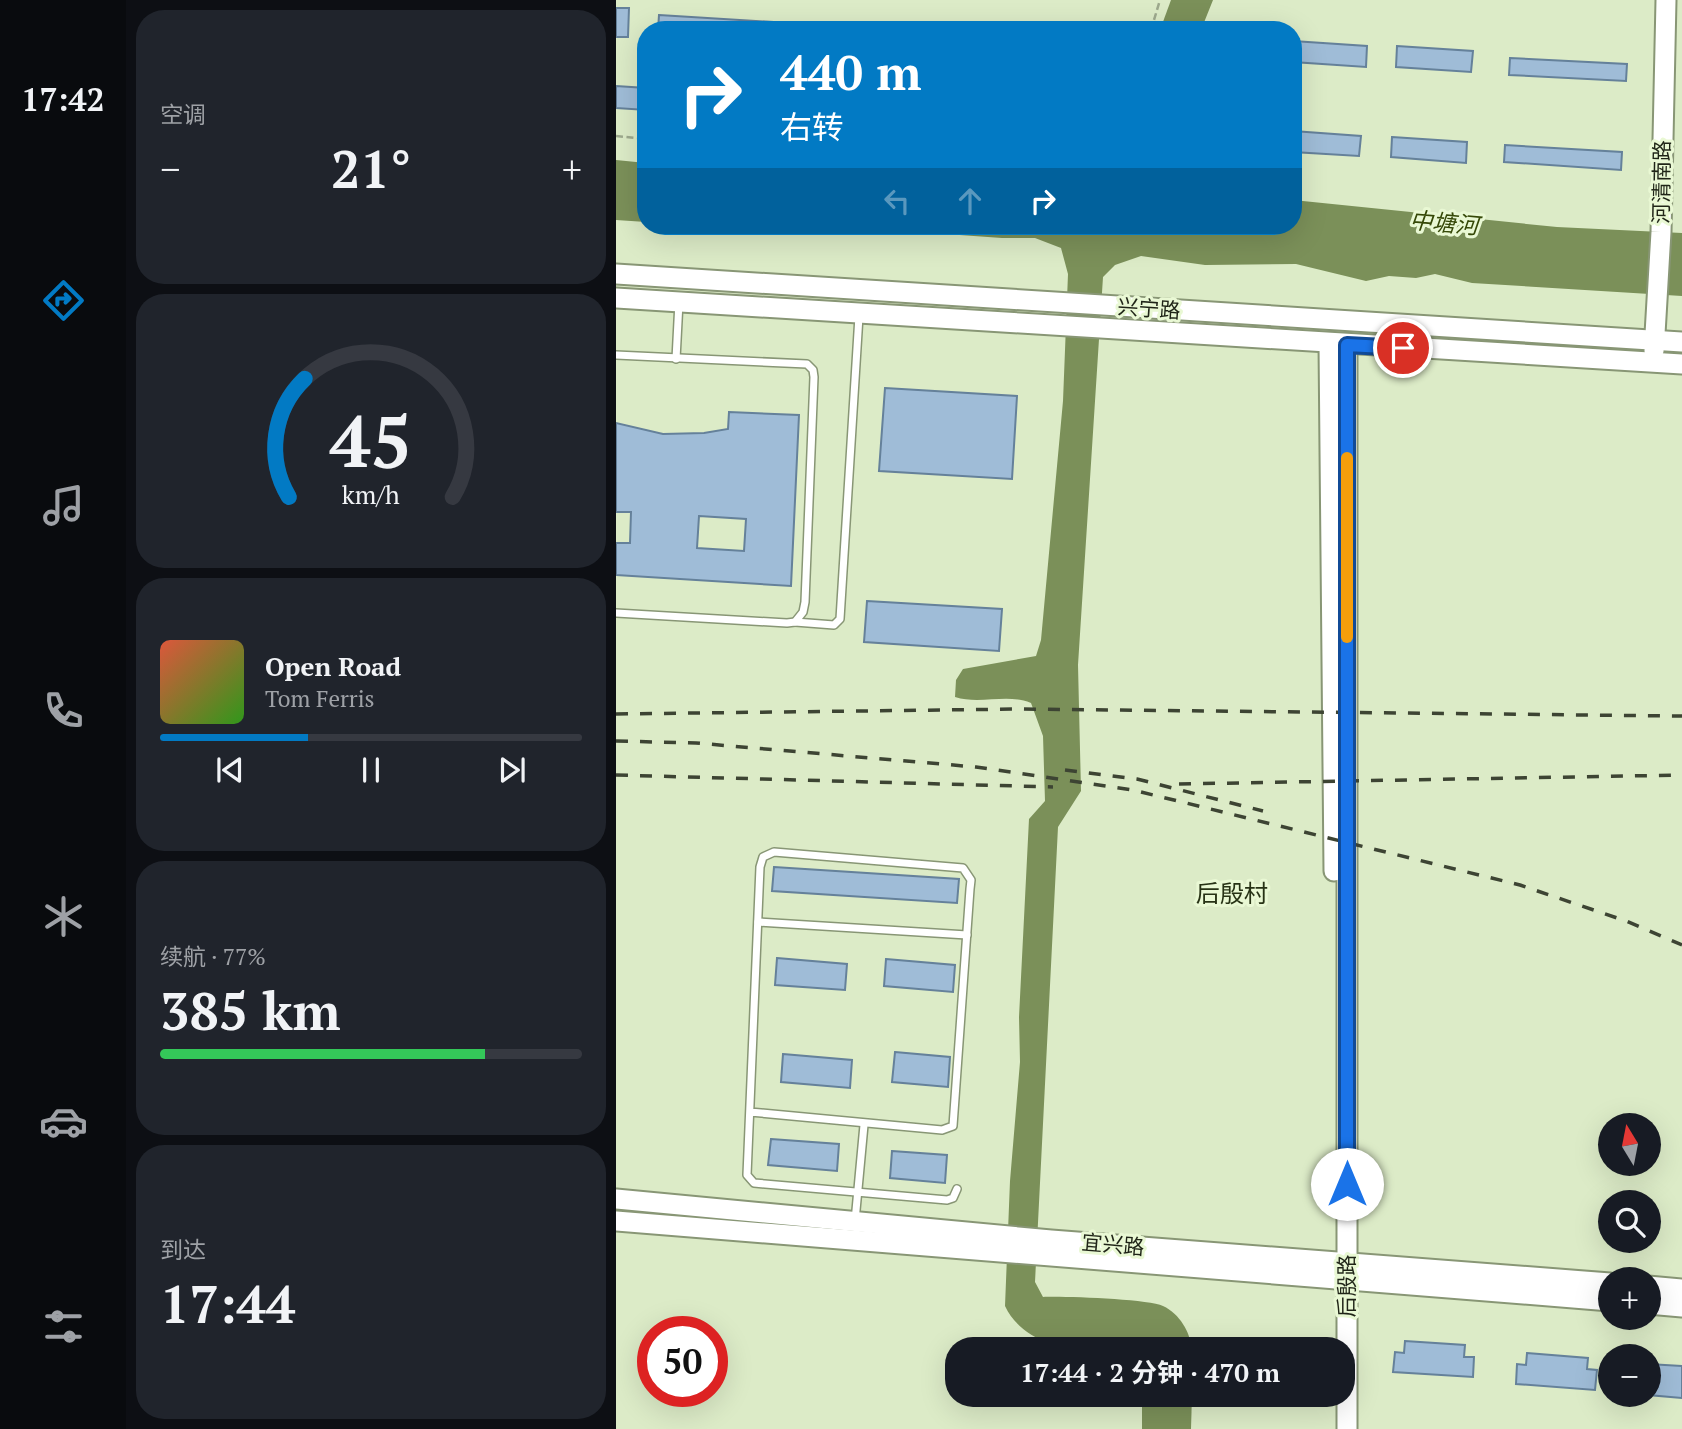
<!DOCTYPE html>
<html lang="zh">
<head>
<meta charset="utf-8">
<style>
	body { margin:0; font-family:"PT Serif","Noto Sans SC",serif; background:#20242c; color:#f1f3f6; height:100vh; display:flex; flex-direction:column; font-size:26px; white-space:nowrap }
	* { box-sizing:border-box; margin:0 }
	p { font-size:23px; color:#9ea1a6 }
	.icon { flex:none; width:38px; height:38px; fill:none; stroke:currentColor; stroke-width:2; stroke-linecap:round; stroke-linejoin:round }
	.map { position:relative; flex:1; overflow:hidden }
	.drawer { display:flex; flex-direction:column; gap:10px; padding:10px; background:#0d0f14; width:490px }
	.drawer>* { flex:none }
	.banner { position:absolute; left:21px; top:21px; width:665px; height:214px; border-radius:28px; box-shadow:0 7px 28px #0002; background:#027ac4; color:#fff; overflow:hidden }
	.needle { width:46px; rotate:350deg }
	.controls { position:absolute; left:982px; top:1113px; display:grid; gap:14px }
	.controls a { display:grid; place-items:center; width:63px; height:63px; border-radius:50%; background:#171b24; box-shadow:0 7px 28px #0002; font-size:35px }
	.speed { position:absolute; left:21px; top:1316px; display:flex; gap:14px; font-size:35px; font-weight:700; text-align:center }
	.speed>* { display:grid; place-content:center; width:91px; height:91px; border-radius:50%; background:#171b24; box-shadow:0 7px 28px #0002; line-height:1 }
	.speed .limit { border:10px solid #d22; background:#fff; color:#111 }
	.pin { position:absolute; display:grid; place-items:center; width:60px; height:60px; color:#fff; margin:-30px; border:4px solid #fff; border-radius:50%; box-shadow:0 2px 7px #0007 }
	.me { position:absolute; width:77px; margin:-38px; rotate:0deg; stroke-linejoin:round; filter:drop-shadow(0 0 5px #0008) }
	.turn { display:flex; align-items:center; gap:24px; height:147px; padding:0 28px; font-size:32px }
	.turn .icon { width:91px; height:91px; stroke-width:2.5 }
	.turn b { display:block; font-size:49px; line-height:60px }
	.lanes { display:flex; align-items:center; height:66px; padding:0 28px; background:#0003; justify-content:center; gap:35px; direction:ltr }
	.lanes .off { opacity:.35 }
	.big { font-size:52px; font-weight:700; line-height:1.1 }
	.drawer .tile { flex:1; display:flex; flex-direction:column; justify-content:center; gap:10px; min-width:0; padding:0 24px; border-radius:28px; background:#20242c }
	.drawer .dial { align-items:center; gap:0 }
	.dial svg { height:182px; overflow:visible; fill:none; stroke:#363941; stroke-width:7; stroke-linecap:round; text-anchor:middle }
	.dial text { fill:#f1f3f6; stroke:none }
	.song { display:flex; align-items:center; gap:21px }
	.cover { width:84px; height:84px; border-radius:10px; background:linear-gradient(135deg,hsl(10 70% 55%),hsl(110 70% 35%)) }
	.played { height:7px; border-radius:4px; background:linear-gradient(90deg,#027ac4 35%,#363941 35%) }
	.keys { display:flex; justify-content:space-around; direction:ltr }
	.heat { display:flex; justify-content:space-between; align-items:center; font-size:38px; direction:ltr }
	.charge { height:10px; border-radius:5px; background:linear-gradient(90deg,#34c759 77%,#363941 0) }
	.trip { position:absolute; left:329px; top:1337px; width:410px; height:70px; border-radius:28px; background:#171b24; box-shadow:0 7px 28px #0002; font-weight:700; line-height:70px; text-align:center }
	main { display:flex; flex:1; min-height:0 }
	.tabs { display:flex; flex-direction:column; width:126px; justify-content:space-around; align-items:center; background:#090b0e; color:#9ea1a6 }
	.tabs .icon { width:49px; height:49px }
	.tabs .active { color:#027ac4 }
	.tabs b { font-size:32px; color:#f1f3f6 }
	.map>svg:first-child { display:block }
	.water { fill:#7b9059 }
	.building { fill:#9fbcd7; stroke:#65819a; stroke-width:2; fill-rule:evenodd }
	.lines { fill:none; stroke-linecap:round; stroke-linejoin:round }
	.lane-casing { stroke:#889675; stroke-width:10 }
	.secondary-casing { stroke:#889675; stroke-width:23 }
	.path { stroke:#9da98d; stroke-width:2.5; stroke-dasharray:7 3.5; stroke-linecap:butt }
	.lane { stroke:#fff; stroke-width:7 }
	.secondary { stroke:#fff; stroke-width:19 }
	.rail { stroke:#3d4433; stroke-width:3.5; stroke-dasharray:12 12; stroke-linecap:butt }
	.route-casing { stroke:#114b97; stroke-width:18 }
	.route { stroke:#1a73e8; stroke-width:12 }
	.slow { stroke:#f59e0b; stroke-width:12 }
	.labels { text-anchor:middle; stroke-width:6; stroke-linejoin:round; paint-order:stroke }
	.street-label { font-size:21px; fill:#1f2417; stroke:#e9f8d4 }
	.water-label { font-size:23px; font-style:italic; fill:#354807; stroke:#e9f8d4 }
	.quarter-label { font-size:24px; fill:#273215; stroke:#e9f8d4 }
</style>
</head>
<body>
<main>
<nav class="tabs">
<b>17:42</b>
<svg class="icon active" aria-label="directions" viewBox="0 0 24 24"><path d="M12 3l9 9-9 9-9-9zM9 14v-3h6M13 9l2 2-2 2"/></svg>
<svg class="icon" aria-label="music" viewBox="0 0 24 24"><path d="M9 18V5l10-2v13"/><circle cx="6" cy="18" r="3"/><circle cx="16" cy="16" r="3"/></svg>
<svg class="icon" aria-label="phone" viewBox="0 0 24 24"><path d="M5 4h4l2 5-3 2q2 4 5 5l2-3 5 2v4C11 20 4 13 5 4z"/></svg>
<svg class="icon" aria-label="climate" viewBox="0 0 24 24"><path d="M12 3v18M4 7l16 10M4 17L20 7"/></svg>
<svg class="icon" aria-label="car" viewBox="0 0 24 24"><path d="M5 17H2v-5l4-1 3-4h7l3 4 3 1v5h-3M9 17h6M6 11h13"/><circle cx="7" cy="17" r="2"/><circle cx="17" cy="17" r="2"/></svg>
<svg class="icon" aria-label="filters" viewBox="0 0 24 24"><path d="M4 7h16M4 17h16"/><circle cx="9" cy="7" r="2"/><circle cx="15" cy="17" r="2"/></svg>
</nav>
<section class="drawer">
<div class="tile"><p>空调</p>
<div class="heat"><a>−</a><b class="big">21°</b><a>+</a></div>
</div>
<div class="tile dial"><svg viewBox="0 0 100 80">
<path d="M14 69A42 42 0 1 1 86 69"/>
<path d="M14 69A42 42 0 0 1 21 17" stroke="#027ac4"/>
<text x="50" y="56" font-size="32" font-weight="700">45</text>
<text x="50" y="72" font-size="11">km/h</text>
</svg></div>
<div class="tile">
<div class="song"><i class="cover"></i><div><b>Open Road</b><p>Tom Ferris</p></div></div>
<div class="played"></div>
<div class="keys"><svg class="icon" aria-label="previous" viewBox="0 0 24 24"><path d="M18 5L8 12l10 7zM5 5v14"/></svg><svg class="icon" aria-label="pause" viewBox="0 0 24 24"><path d="M8 5v14M16 5v14"/></svg><svg class="icon" aria-label="next" viewBox="0 0 24 24"><path d="M6 5l10 7-10 7zM19 5v14"/></svg></div>
</div>
<div class="tile"><p>续航 · 77%</p><b class="big">385 km</b><div class="charge"></div></div>
<div class="tile"><p>到达</p><b class="big">17:44</b></div>
</section>
<div class="map">
<svg width="1066" height="1429" viewBox="0 0 1066 1429">
	<rect width="100%" height="100%" fill="#dcebc7"/>
	<!-- water -->
	<g class="water">
		<path d="M555,0H597L585,30H544Z"/>
		<path d="M0,160L30,163V222L0,220Z"/>
		<path d="M677,200L941,227L1066,233V296L856,283L819,274L800,278L773,276L750,281L680,264L589,265L525,256L499,265L487,277L462,665L465,791L442,827L419,1282L427,1297C447,1296 532,1299 547,1306C564,1314 574,1332 576,1349L434,1344C414,1336 398,1325 389,1306L394,1181L404,1062L403,1017L413,819L429,801L427,736L415,703C391,693 364,705 339,697L340,680L347,669L420,656L425,640L447,401L452,274L445,248L419,238H386L287,231L228,233L102,226H677Z"/>
		<path d="M526,1395H576L575,1429H526Z"/>
	</g>
	<!-- building -->
	<g class="building">
		<path d="M0,8H13L12,37H0Z"/>
		<path d="M43,15L157,22V30H42Z"/>
		<path d="M677,41L751,46L750,67L677,62Z"/>
		<path d="M781,46L857,51L855,72L780,67Z"/>
		<path d="M894,58L1011,64L1010,81L893,75Z"/>
		<path d="M0,86L30,88V110L0,108Z"/>
		<path d="M677,131L745,136L743,156L677,152Z"/>
		<path d="M776,137L851,142L850,163L775,157Z"/>
		<path d="M889,145L1006,152L1005,170L888,162Z"/>
		<path d="M269,388L401,396L396,479L263,471Z"/>
		<path d="M113,412L183,415L175,586L0,575V543H14L15,512H0V423L47,434L88,433L112,429ZM83,516L130,519L128,551L81,548Z"/>
		<path d="M251,601L386,609L383,651L248,642Z"/>
		<path d="M158,867L343,879L341,903L156,891Z"/>
		<path d="M161,958L231,964L229,990L159,985Z"/>
		<path d="M270,959L339,965L337,992L268,986Z"/>
		<path d="M279,1052L334,1057L332,1087L276,1082Z"/>
		<path d="M167,1054L236,1060L234,1088L165,1082Z"/>
		<path d="M155,1139L223,1144L221,1171L152,1165Z"/>
		<path d="M276,1151L331,1155L329,1183L274,1178Z"/>
		<path d="M789,1341L849,1345L848,1357H858L857,1377L777,1372L779,1352L788,1353Z"/>
		<path d="M911,1353L972,1358L971,1369L981,1370L979,1390L900,1384L901,1364L910,1365Z"/>
		<path d="M1032,1364L1066,1366V1398L1032,1395Z"/>
	</g>
	<g class="lines">
		<!-- lane casing -->
		<g class="lane-casing">
			<g id="lane">
				<path d="M0,355L191,364L197,370L198,377L189,602L187,612L179,622L171,623L0,613"/>
				<path d="M60,359L63,302"/>
				<path d="M179,622L218,625L224,619L243,316"/>
				<path d="M142,922L351,935"/>
				<path d="M134,1112L326,1130L337,1126L354,889L355,880L347,868L158,852L147,857L144,867L131,1175L138,1183L331,1200L337,1198L341,1189"/>
				<path d="M239,1221L248,1125"/>
			</g>
		</g>
		<!-- secondary casing -->
		<g class="secondary-casing">
			<g id="secondary">
				<path d="M0,274L1066,342"/>
				<path d="M0,298L1066,364"/>
				<path d="M713,344L718,871"/>
				<path d="M1038,351L1045,232L1050,0"/>
				<path d="M0,1199L435,1240L994,1283"/>
				<path d="M0,1221L994,1301"/>
				<path d="M1032,1286L1066,1289"/>
				<path d="M1032,1304L1066,1307"/>
				<path d="M731,1429V345"/>
			</g>
		</g>
		<!-- path -->
		<g class="path">
			<path d="M535,30L544,0"/>
			<path d="M0,136L30,139"/>
		</g>
		<!-- lane -->
		<use href="#lane" class="lane"/>
		<!-- secondary -->
		<use href="#secondary" class="secondary"/>
		<!-- rail -->
		<g class="rail">
			<path d="M0,714L405,709L1066,716"/>
			<path d="M0,741L80,743L360,767L517,790L904,885L1010,921L1066,945"/>
			<path d="M449,770L521,779L647,811"/>
			<path d="M0,775L437,787"/>
			<path d="M563,784L1066,775"/>
		</g>
	</g>
	<g class="lines">
		<!-- route casing -->
		<g class="route-casing">
			<path id="route" d="M731,1184V345L787,348"/>
		</g>
		<!-- route -->
		<use href="#route" class="route"/>
		<!-- slow -->
		<path class="slow" d="M731,458V637"/>
	</g>
	<g class="labels">
		<!-- street labels -->
		<g class="street-label">
			<text transform="translate(1046 182) rotate(-89)" y="7">河清南路</text>
			<text transform="translate(533 309) rotate(4)" y="7">兴宁路</text>
			<text transform="translate(497 1245) rotate(5)" y="7">宜兴路</text>
			<text transform="translate(731 1286) rotate(-90)" y="7">后殷路</text>
		</g>
		<!-- water labels -->
		<g class="water-label">
			<text transform="translate(828 223) rotate(5)" y="8">中塘河</text>
		</g>
		<!-- quarter labels -->
		<g class="quarter-label">
			<text x="616" y="902">后殷村</text>
		</g>
	</g>
</svg>
<div class="controls">
<a><svg class="needle" viewBox="-14 -14 28 28"><path d="M0-13l5 13h-10z" fill="#e53935"/><path d="M0 13l5-13h-10z" fill="#9ea1a6"/></svg></a>
<a><svg class="icon" aria-label="search" viewBox="0 0 24 24"><circle cx="10" cy="10" r="6"/><path d="M15 15l6 6"/></svg></a>
<a>+</a>
<a>−</a>
</div>
<div class="speed"><div class="limit">50</div></div>
<div class="pin" style="left:787px;top:348px;background:#d93025"><svg class="icon" aria-label="arrive" viewBox="0 0 24 24"><path d="M6 21V4h12l-3 4 3 4H6"/></svg></div>
<svg class="me" style="left:731px;top:1184px" viewBox="-20 -20 40 40"><circle r="19" fill="#fff"/><path d="M0-13L10 11 0 6-10 11z" fill="#1a73e8"/></svg>
<div class="trip">17:44 · 2 分钟 · 470 m</div>
<div class="banner">
<div class="turn"><svg class="icon" aria-label="right" viewBox="0 0 24 24"><path d="M7 20v-9h11M14 6l5 5-5 5"/></svg><div><b>440 m</b>右转</div></div>
<div class="lanes"><svg class="icon off" aria-label="left" viewBox="0 0 24 24"><path d="M17 20v-9H6M10 6l-5 5 5 5"/></svg><svg class="icon off" aria-label="ahead" viewBox="0 0 24 24"><path d="M12 20V5M6 11l6-6 6 6"/></svg><svg class="icon" aria-label="right" viewBox="0 0 24 24"><path d="M7 20v-9h11M14 6l5 5-5 5"/></svg></div>
</div>
</div>
</main>
</body>
</html>
